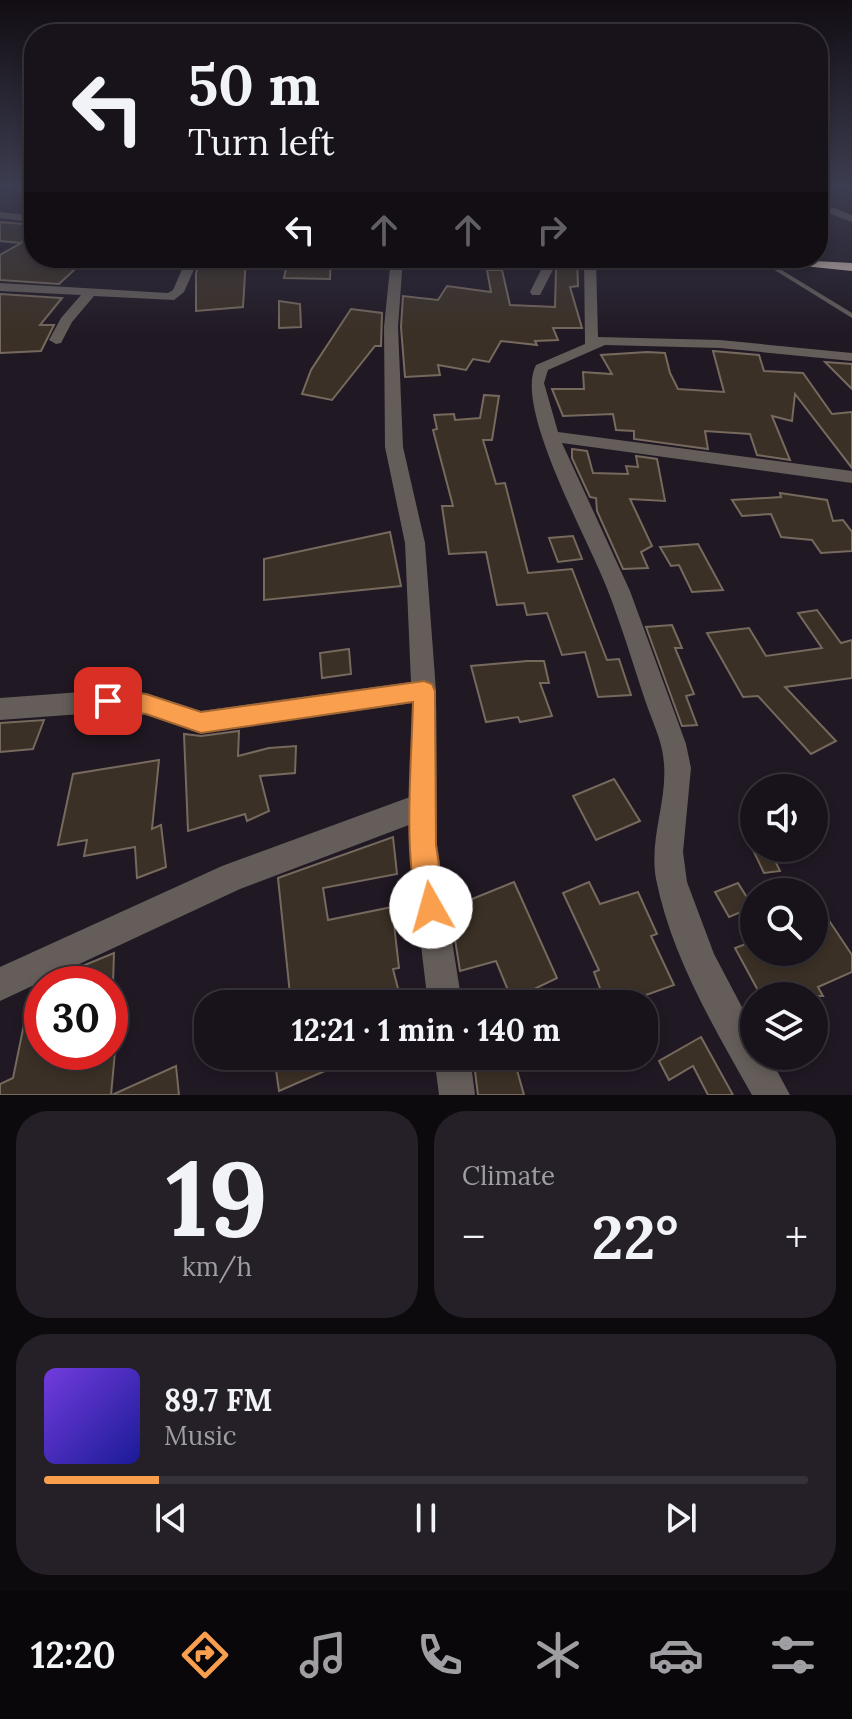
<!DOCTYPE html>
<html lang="en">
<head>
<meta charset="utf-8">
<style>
	body { margin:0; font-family:Lora,serif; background:#252027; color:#f1f3f6; height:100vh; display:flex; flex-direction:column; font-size:30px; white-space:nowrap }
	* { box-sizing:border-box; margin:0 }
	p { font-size:26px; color:#9f9ea2 }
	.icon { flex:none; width:44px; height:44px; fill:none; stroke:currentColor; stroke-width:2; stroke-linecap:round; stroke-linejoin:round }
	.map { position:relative; height:1095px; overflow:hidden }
	.side { display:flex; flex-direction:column; gap:16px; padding:16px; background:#0d0a0e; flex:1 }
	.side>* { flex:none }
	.guide { position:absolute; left:24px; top:24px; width:804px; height:244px; border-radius:32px; box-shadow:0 4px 12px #0003,0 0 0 2px #363239; background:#18121a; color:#f1f3f6; overflow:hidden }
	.buttons { position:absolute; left:740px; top:774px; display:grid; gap:16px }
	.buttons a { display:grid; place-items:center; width:88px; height:88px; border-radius:50%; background:#18121a; box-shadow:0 4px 12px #0003,0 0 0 2px #363239; font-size:40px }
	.speed { position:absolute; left:24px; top:966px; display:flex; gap:16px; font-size:40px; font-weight:700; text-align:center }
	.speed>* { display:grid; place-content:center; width:104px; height:104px; border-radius:50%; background:#18121a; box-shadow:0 4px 12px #0003,0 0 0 2px #363239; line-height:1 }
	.speed .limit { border:12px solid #d22; background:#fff; color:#111 }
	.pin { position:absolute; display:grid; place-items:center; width:68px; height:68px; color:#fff; margin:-34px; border-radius:16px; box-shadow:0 4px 12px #0006 }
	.me { position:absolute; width:88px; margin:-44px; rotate:353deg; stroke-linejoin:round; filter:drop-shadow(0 0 6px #0008) }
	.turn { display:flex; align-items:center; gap:28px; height:168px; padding:0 32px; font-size:36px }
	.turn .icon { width:104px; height:104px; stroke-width:2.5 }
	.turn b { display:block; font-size:56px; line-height:68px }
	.lanes { display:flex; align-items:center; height:76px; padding:0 32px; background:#0003; justify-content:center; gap:40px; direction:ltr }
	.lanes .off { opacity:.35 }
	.big { font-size:60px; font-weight:700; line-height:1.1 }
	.side .widget { flex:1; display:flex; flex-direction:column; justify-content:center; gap:12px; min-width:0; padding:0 28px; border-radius:32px; background:#252027 }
	.side .dial { align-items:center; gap:0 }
	.dial b { font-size:104px; line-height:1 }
	.song { display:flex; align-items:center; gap:24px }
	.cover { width:96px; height:96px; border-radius:12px; background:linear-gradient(135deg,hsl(260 70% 55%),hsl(240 70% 35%)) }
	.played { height:8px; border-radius:4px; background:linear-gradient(90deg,#fa9f4e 15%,#363239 15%) }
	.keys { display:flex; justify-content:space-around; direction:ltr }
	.heat { display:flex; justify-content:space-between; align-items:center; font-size:44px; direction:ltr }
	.side .tiles { flex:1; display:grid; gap:16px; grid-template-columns:1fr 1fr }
	.widget:last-child { grid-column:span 2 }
	.trip { position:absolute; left:194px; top:990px; width:464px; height:80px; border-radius:32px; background:#18121a; box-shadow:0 4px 12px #0003,0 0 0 2px #363239; font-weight:700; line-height:80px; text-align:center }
	.tab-bar { display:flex; height:128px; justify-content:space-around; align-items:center; background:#0a070a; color:#9f9ea2 }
	.tab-bar .icon { width:56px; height:56px }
	.tab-bar .selected { color:#fa9f4e }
	.tab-bar b { font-size:36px; color:#f1f3f6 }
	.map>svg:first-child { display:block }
	.building { fill:#3b3025; stroke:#76695d; stroke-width:2 }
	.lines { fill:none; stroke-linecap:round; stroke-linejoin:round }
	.lane { fill:#645d59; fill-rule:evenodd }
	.street { fill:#645d59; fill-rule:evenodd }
	.highway { fill:#cbbbaf; fill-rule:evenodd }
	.route { fill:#fa9f4e; stroke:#a26733; stroke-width:2 }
</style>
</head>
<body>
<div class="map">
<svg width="852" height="1095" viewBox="0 0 852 1095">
	<rect width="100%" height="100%" fill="#201823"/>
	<!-- building -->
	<g class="building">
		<path d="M0,222L34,225L22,242L34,234V258H87L59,284L0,280V255L21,243L0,241Z"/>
		<path d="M202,258H246L243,307L196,311V273Z"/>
		<path d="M288,258H331L330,279L284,278Z"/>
		<path d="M562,258H577L578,286L570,287L582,328H553L558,340L535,341L537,345L501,341L489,362L473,359L466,370L438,365L440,375L405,377L401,327L403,296L438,300L447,286L491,292L487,270H502L510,305L555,307L556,270Z"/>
		<path d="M0,294L62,298L40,325H54L41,351L0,353Z"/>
		<path d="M279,301L300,304L301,327L279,328Z"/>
		<path d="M351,309L382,313L381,346H375L332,400L302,394L311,370Z"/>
		<path d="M713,351L759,355L764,371L803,373L832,414L852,412V468L795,394L792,421L772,416L790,460L757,455L750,434L705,431L708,449L634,439V431L616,430L613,414L563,416L552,389H584L583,372L612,374L601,355L647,352L665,353L670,373L678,389L724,392Z"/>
		<path d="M825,362L852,364V389Z"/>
		<path d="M484,395L499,396L492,440H483L496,484L505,483L528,573L572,569L607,660L619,659L631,695L598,697L585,652L562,655L547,613L527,615L524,603L497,605L486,552L449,554L442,506H453L433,430L437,429L434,415L454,414L455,420L480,418Z"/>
		<path d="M572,449L587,451L593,473L628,474L626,466L638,467L636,456L657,459L665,501L630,499L652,546L641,552L648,568L623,569L597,511L596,498L590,497L572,458Z"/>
		<path d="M780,493L827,500L833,521L843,520L852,532V551L821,553L812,540L781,537L771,514L742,516L732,500L781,497Z"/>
		<path d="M390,532L401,586L264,600V559Z"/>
		<path d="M573,536L582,559L558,562L549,538Z"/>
		<path d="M698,544L723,590L692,592L679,565L671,566L660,547Z"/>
		<path d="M817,610L841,643L852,640V678L785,687L836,741L811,754L758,696L743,697L707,633L749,628L766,656L822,648L798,613Z"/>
		<path d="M672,625L682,648H675L694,694L686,696L697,725L682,726L646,627Z"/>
		<path d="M349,649L351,674L322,678L320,653Z"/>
		<path d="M527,661H544L549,683H540L552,716L520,722L518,717L486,722L471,666Z"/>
		<path d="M44,720L33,749L0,752V723Z"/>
		<path d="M239,731L238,756L269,748L296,746L295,773L260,776L269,811L247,821L245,814L188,831L184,734L201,736Z"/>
		<path d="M159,760L152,829L161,825L166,867L137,878L135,847L84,856L87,840L58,845L73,774Z"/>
		<path d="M614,779L640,821L596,840L573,796Z"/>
		<path d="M754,821V848H769L780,871L764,873L742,827Z"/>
		<path d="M393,837L397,874L323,888L328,920L392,907L399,968L393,969L402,1004H291L278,878Z"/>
		<path d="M514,882L557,978L512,1000L496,961L460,971L450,908Z"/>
		<path d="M589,882L600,904L638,892L657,934L651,936L674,985L621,1004H606L594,972L599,970L563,893Z"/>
		<path d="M738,883L753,907L729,917L715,892Z"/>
		<path d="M814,898L852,955V972L818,987L823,996H761L735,948L754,941V952H814Z"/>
		<path d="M114,953L113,984H79L80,967Z"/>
		<path d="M42,985V1058L67,1052H115L111,1095H0V1084L13,1078L31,990Z"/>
		<path d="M701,1037L733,1095H708L693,1066L669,1080L659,1061Z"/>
		<path d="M274,1056H359L279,1091Z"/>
		<path d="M473,1056H513L524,1095H478Z"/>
		<path d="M176,1066L179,1095H112Z"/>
	</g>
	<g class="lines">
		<!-- lane -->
		<path class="lane" d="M755,258H762L852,313V318Z"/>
		<!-- street -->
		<g class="street">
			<path d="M818,202L852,215V222L818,209Z"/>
			<path d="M0,212L34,216V222L0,218Z"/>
			<path d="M187,258H199L184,292L174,300L94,296L72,322L61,343L56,344L49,340L61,318L81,295L0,291V283L168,293L173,290Z"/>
			<path d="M391,258H403L398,327L403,447L425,543L436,691L437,845L462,1004H428L409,845V825L240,889L0,1001V967L222,866L410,797L412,703L201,733L146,715L108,712L0,720V698L108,690L146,693L201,711L411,682L405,543L385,447L384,327Z"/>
			<path d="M547,258H559L540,295H532L530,292Z"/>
			<path d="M584,258H596L598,337L720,340L852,353V361L720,348L605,345L548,370L544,383L558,432L852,471V483L562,443L630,591L686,744L691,768L683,852L687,882L714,954L754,1030V1056H769L790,1095H752C714,1028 671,955 656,879C649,839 667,803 664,764C663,742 652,721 645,700C633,664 622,627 608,591C590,542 513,408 536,365L585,344Z"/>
			<path d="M434,1056H470L475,1095H439Z"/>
		</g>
		<!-- highway -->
		<path class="highway" d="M757,258L852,263V271L764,262Z"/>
	</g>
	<!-- sky -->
	<linearGradient id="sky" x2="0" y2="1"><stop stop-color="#120d13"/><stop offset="0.55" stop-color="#3c3d50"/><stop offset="1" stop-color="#3c3d50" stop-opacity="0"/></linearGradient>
	<rect width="852" height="338" fill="url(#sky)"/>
	<!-- route -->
	<path class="route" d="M424,681L432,684L435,691L436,845L445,907L441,917L431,921L422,917C401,867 412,759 413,702L201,733L146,714L100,708L97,701L100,694L108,691L146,694L201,712Z"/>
</svg>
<div class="buttons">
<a><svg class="icon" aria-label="sound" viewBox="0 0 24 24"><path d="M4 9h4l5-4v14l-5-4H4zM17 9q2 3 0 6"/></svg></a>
<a><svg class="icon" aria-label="search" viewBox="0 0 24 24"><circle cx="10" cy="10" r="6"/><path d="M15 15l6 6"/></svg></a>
<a><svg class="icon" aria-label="layers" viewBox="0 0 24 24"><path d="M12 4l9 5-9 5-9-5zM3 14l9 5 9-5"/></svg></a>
</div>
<div class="speed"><div class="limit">30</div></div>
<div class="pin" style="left:108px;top:701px;background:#d93025"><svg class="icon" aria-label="arrive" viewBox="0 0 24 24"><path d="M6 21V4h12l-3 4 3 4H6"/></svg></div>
<svg class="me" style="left:431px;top:907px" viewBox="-20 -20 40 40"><circle r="19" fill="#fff"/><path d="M0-13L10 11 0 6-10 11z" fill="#fa9f4e"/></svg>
<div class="trip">12:21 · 1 min · 140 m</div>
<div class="guide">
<div class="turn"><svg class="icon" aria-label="left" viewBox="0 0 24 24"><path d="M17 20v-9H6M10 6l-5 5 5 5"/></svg><div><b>50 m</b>Turn left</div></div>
<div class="lanes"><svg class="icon" aria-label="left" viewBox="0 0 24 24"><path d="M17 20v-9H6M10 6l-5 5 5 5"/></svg><svg class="icon off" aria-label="ahead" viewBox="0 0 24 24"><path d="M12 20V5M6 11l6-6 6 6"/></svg><svg class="icon off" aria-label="ahead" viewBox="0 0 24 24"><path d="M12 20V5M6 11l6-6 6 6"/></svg><svg class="icon off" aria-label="right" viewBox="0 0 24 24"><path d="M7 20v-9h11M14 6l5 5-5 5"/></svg></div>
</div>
</div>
<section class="side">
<div class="tiles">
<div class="widget dial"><b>19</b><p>km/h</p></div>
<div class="widget"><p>Climate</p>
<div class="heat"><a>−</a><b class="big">22°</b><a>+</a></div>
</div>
<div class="widget">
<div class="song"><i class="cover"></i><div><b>89.7 FM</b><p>Music</p></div></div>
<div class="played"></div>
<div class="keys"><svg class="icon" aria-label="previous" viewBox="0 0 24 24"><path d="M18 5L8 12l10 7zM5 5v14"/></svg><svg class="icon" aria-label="pause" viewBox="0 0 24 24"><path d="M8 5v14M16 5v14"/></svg><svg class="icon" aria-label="next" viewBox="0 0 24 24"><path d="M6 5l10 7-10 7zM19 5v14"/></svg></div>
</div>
</div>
</section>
<nav class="tab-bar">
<b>12:20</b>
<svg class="icon selected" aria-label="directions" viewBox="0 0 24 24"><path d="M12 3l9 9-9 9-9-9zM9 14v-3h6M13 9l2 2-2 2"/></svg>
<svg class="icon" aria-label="music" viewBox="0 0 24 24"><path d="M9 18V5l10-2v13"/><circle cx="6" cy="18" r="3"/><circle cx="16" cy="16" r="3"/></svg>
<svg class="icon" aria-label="phone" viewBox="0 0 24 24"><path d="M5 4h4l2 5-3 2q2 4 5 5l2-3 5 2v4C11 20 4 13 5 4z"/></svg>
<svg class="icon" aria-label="climate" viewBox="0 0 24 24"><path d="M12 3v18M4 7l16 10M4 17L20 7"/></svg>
<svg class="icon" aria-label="car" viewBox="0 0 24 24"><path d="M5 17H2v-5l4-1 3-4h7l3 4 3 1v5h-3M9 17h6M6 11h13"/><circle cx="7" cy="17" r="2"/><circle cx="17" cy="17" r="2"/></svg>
<svg class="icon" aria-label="filters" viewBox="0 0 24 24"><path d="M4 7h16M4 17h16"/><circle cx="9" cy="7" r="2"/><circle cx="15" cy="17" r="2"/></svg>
</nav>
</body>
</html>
